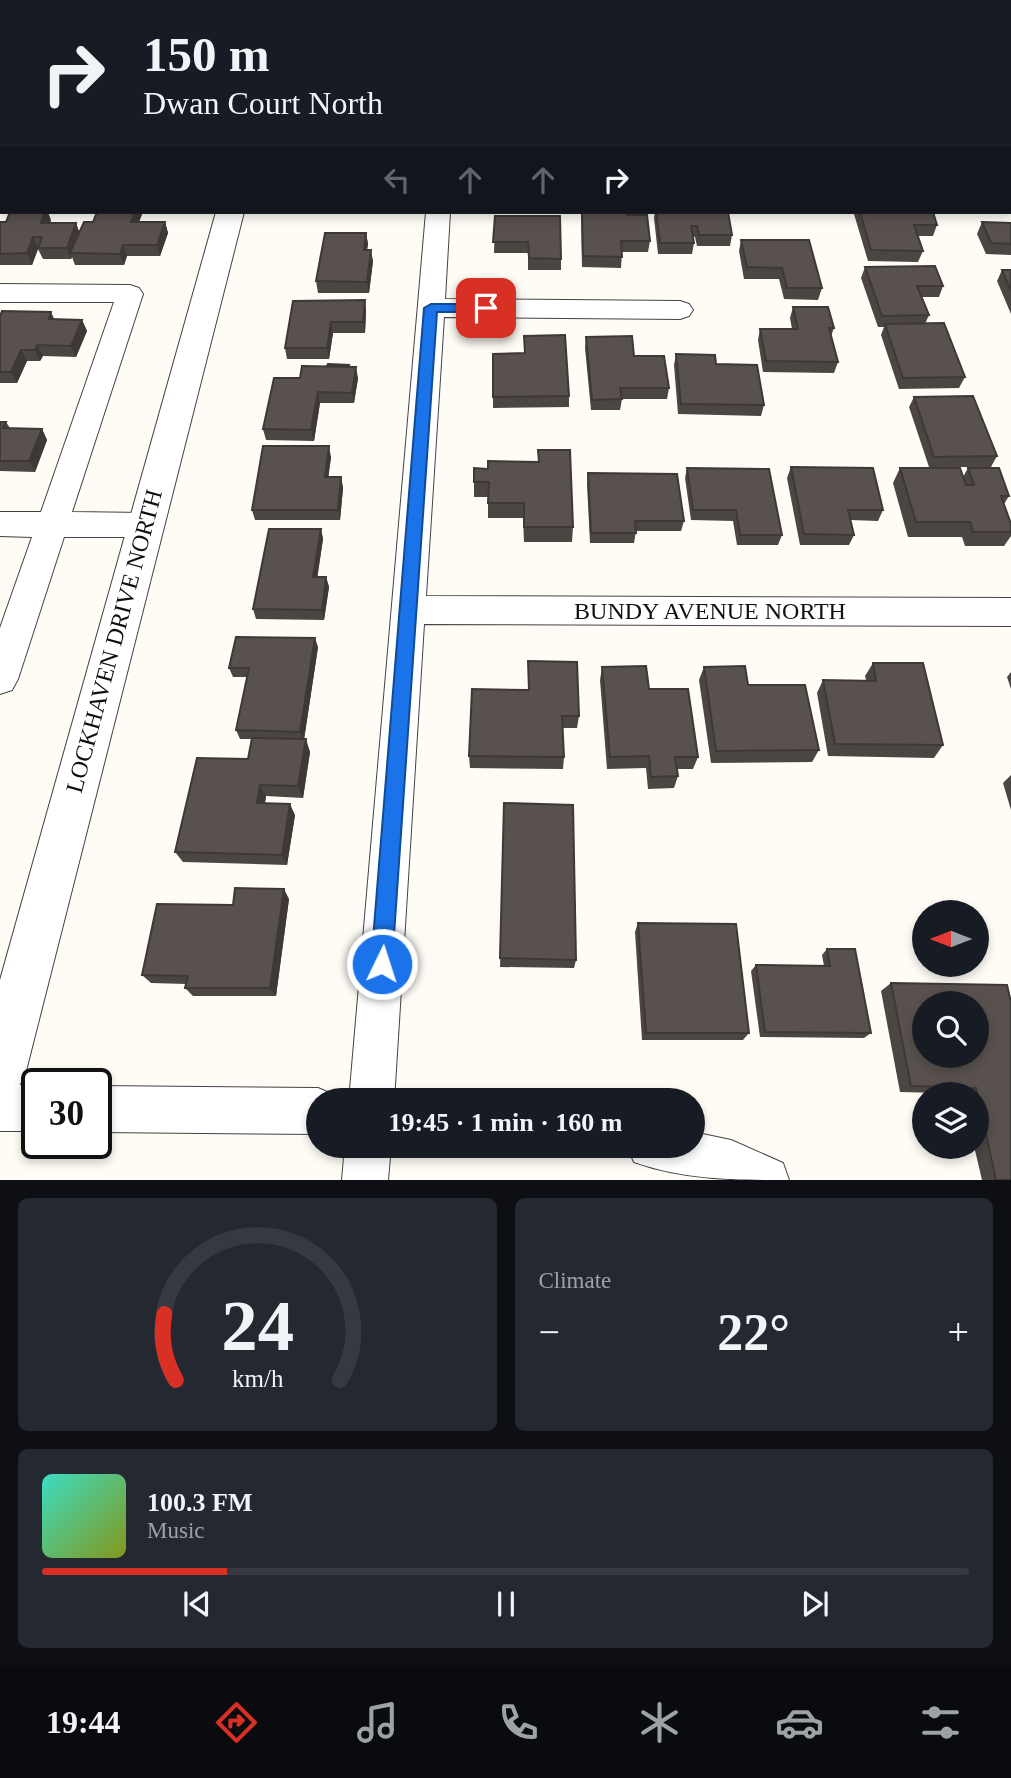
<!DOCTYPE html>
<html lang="en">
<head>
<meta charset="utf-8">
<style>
	body { margin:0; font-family:"Times New Roman",serif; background:#242831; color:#f1f3f6; height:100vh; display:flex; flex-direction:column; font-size:26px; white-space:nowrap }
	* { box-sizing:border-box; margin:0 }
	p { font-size:23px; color:#9ea1a6 }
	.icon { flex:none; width:38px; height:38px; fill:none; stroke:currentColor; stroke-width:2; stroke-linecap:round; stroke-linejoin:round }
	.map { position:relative; height:1180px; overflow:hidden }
	.details { display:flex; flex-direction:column; gap:18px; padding:18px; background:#0d0f14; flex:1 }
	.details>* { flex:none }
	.guide { position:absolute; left:0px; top:0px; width:1012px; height:214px; box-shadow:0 4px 10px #0003; background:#171b24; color:#f1f3f6; overflow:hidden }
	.needle { width:46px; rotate:270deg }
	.fabs { position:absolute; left:912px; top:900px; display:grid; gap:14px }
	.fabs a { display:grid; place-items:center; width:77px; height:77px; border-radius:50%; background:#171b24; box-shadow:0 4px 10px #0003; font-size:35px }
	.speed { position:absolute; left:21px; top:1068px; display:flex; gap:14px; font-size:35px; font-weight:700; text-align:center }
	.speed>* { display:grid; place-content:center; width:91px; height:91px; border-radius:50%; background:#171b24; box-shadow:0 4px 10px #0003; line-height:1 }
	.speed .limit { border:4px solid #111; border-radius:10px; background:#fff; color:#111 }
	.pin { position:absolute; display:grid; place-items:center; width:60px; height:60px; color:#fff; margin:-30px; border-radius:14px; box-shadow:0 4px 10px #0006 }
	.me { position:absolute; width:77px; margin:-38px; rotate:4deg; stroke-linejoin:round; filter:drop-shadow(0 0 5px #0008) }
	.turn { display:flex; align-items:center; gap:24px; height:147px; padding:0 28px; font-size:32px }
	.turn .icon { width:91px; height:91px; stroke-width:2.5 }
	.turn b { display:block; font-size:49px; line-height:60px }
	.lanes { display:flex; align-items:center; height:66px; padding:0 28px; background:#0003; justify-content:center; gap:35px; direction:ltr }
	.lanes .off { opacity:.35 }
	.big { font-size:52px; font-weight:600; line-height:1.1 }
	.details .widget { flex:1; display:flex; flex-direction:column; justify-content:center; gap:10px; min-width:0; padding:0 24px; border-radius:10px; background:#242831 }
	.details .dial { align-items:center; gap:0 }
	.dial svg { height:182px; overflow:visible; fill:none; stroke:#363941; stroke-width:7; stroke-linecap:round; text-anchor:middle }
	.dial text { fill:#f1f3f6; stroke:none }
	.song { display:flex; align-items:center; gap:21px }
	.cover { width:84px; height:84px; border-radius:10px; background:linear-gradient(135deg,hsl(170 70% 55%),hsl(70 70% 35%)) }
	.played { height:7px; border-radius:4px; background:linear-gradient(90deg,#d93025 20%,#363941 20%) }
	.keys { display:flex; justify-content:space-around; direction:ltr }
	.heat { display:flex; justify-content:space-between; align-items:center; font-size:38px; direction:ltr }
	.details .tiles { flex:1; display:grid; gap:18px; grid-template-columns:1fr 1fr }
	.widget:last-child { grid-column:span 2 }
	.trip { position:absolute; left:306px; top:1088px; width:399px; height:70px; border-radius:35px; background:#171b24; box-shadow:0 4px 10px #0003; font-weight:600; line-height:70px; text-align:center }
	.menu { display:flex; height:112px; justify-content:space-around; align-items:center; background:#090b0e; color:#9ea1a6 }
	.menu .icon { width:49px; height:49px }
	.menu .on { color:#d93025 }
	.menu b { font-size:32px; color:#f1f3f6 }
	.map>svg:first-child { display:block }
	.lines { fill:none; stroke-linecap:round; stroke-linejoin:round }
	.minor-casing { stroke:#434343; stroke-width:2 }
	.tertiary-casing { stroke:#434343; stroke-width:2 }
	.minor { fill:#fff; fill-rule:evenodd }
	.tertiary { fill:#fff; fill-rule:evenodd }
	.wall { fill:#4c4642 }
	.shaded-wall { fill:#3e3936 }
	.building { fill:#58514d; stroke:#3e3936; stroke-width:2; fill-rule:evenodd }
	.route { fill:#1a73e8; stroke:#114b97; stroke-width:2 }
	.labels { text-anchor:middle; stroke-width:7; stroke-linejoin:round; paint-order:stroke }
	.street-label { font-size:24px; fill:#101010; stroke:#fff }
</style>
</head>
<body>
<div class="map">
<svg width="1011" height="1180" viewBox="0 0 1011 1180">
	<rect width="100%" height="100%" fill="#fefcf5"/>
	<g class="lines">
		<!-- minor casing -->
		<g class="minor-casing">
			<g id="minor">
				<path d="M0,0L10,2H2V11Z"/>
				<rect x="144" y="0" width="20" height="2"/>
				<rect x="444" y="0" width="20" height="2"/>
				<rect x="886" y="0" width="20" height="2"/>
				<rect x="0" y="121" width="2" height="14"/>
				<rect x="1010" y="127" width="1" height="14"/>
				<path d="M426,212H450L445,299L680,301L689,304L693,310L689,316L680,319L444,317L426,596L1011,598V626L424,624L394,1101H349Z"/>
				<path d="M0,284L130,285L139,288L143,294L72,512L145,513L156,516L161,525L156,534L145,537H64L18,679L12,690L0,694V628L32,537L0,536V512H41L114,302H0Z"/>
				<rect x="0" y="1085" width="37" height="46"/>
				<path d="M96,1086L318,1088L334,1095L336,1101H318V1134L96,1132Z"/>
				<path d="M693,1132L731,1140L783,1163L789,1180C736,1180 684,1180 634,1162L627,1146H693Z"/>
				<path d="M345,1146H391L388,1180H342Z"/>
			</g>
		</g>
		<!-- tertiary casing -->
		<g class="tertiary-casing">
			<g id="tertiary">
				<path d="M277,0H299L276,2Z"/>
				<path d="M216,212H244L26,1071L18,1089L0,1097V980Z"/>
			</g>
		</g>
		<!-- minor -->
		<use href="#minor" class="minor"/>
		<!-- tertiary -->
		<use href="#tertiary" class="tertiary"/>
	</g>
	<!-- wall -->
	<g class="wall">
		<rect x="344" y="0" width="49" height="2"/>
		<rect x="778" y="0" width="71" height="2"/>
		<path d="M947,0H1011V64H1010V2H946Z"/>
		<rect x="0" y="73" width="2" height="30"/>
		<rect x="0" y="137" width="2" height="44"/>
		<path d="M97,212H141L142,214L139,222H165L168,233L160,256H127L124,265H75L72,257L71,259H43L38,249L32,265H0V222L51,220L50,223H76L79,232L93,222Z"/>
		<path d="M581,212L627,215L650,241L648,252H622L621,268L582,267Z"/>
		<path d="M655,212H728L732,235L730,246H697L695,237H693L694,243L692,254H658L654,218Z"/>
		<path d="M855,212H933L937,225L933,236H918L923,251L918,262L868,261L854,214Z"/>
		<path d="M495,216L561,259V270H528V253H494Z"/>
		<path d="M982,222L1011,223V255L986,254L977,234Z"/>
		<path d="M366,233L368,244L367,250L373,261L369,293H318L316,281Z"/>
		<path d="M741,240L822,288L818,300L784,299L779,279H744L739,251Z"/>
		<path d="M865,267L943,286L939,297H922L929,315L925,324L965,377L959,388L899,389L881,335L884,327H878L861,278Z"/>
		<path d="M1002,270H1011V314L997,281Z"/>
		<path d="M365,300L366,311L365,333H333L329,359H287L285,348Z"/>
		<path d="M793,307L834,328L831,336L838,362L834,373L763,372L758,340L760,329H792L790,318Z"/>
		<path d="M0,316L82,320L87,331L76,357L43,356L40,361H27L17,383H0Z"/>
		<path d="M524,336L569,396V407L493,408V354H524Z"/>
		<path d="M586,337L634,356L669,388L667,399H622L620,410H591L585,348Z"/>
		<path d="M676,354L764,405L761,416L678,414L674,365Z"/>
		<path d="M349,367L358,378L354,403H320L314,441L266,440L263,429L300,378Z"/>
		<path d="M914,397L997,456L991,467H929L909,407Z"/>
		<path d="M0,422H6L10,428L42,429L47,440L35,472L0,471Z"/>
		<path d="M538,450L573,527L572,542H524L523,518H488V497H474V482L488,469L538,462Z"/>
		<path d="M331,457L328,477H341L343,488L340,520H255L252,510Z"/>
		<path d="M791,467L883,510L878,521L850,520L854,535L849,545H800L787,478Z"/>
		<path d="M687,468L782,535L778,545H737L733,521L691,520L685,478Z"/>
		<path d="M900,468L963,477L968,468L1009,496L1004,504L1011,524V536L1004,546H965L962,537H908L893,483Z"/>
		<path d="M588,473L684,521L681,531H636L634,543H590L587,484Z"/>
		<path d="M321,529L323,539L317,577H326L329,587L324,620L256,619L253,609Z"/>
		<path d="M318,647L304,739L310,752L303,798L266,796L265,803L295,815L287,865L183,862L175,852L248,759L252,739H240L236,730L247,677H233L229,668Z"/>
		<path d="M528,661L579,716L577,728H563L564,757L563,769L470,768L469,756L528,690Z"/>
		<path d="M873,663L943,745L934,758L828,756L817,693L823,680H866L865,676Z"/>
		<path d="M602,667L649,689L698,757L693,769H677L678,776L674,788L648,789L646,768L607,769L600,680Z"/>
		<path d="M704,667L748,685L819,750L812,762L711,763L699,680Z"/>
		<path d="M1011,672V689L1007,677Z"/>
		<path d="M1011,775V810L1003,783Z"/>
		<path d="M504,803L576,960L574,968L500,967Z"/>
		<path d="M289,899L276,996H193L185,988L186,984L151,983L142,975L233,905Z"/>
		<path d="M638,923L749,1033L743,1040H642L635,932Z"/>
		<path d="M827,949L871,1033L864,1038L760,1037L751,971L756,965L824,966L822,955Z"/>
		<path d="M891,983L1007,985L1011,1180H982L974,1146H976V1094L900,1092L881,991Z"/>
	</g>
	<!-- shaded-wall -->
	<g class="shaded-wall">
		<path d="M45,212H48L51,220L46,234L41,223Z"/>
		<path d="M135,212H141L142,214L135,233L131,222Z"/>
		<path d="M165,222L168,233L160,256L157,245Z"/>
		<path d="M76,223L80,234L70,253L72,257L71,259L67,248Z"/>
		<path d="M366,233L368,244L365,261L364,250Z"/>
		<path d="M33,237L38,249L32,265L27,253Z"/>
		<path d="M123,245L127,256L124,265L120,254Z"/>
		<path d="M371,250L373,261L369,293L367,282Z"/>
		<path d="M365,300L366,311L365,333L363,322Z"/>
		<path d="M51,312L56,323L49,319Z"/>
		<path d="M82,320L87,331L76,357L71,346Z"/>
		<path d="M331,322L333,333L329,359L327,348Z"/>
		<path d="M37,345L43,356L40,361L35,350Z"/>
		<path d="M21,350L27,361L17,383L11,372Z"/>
		<path d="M356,367L358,378L354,403L352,393Z"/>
		<path d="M318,392L320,403L314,441L311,430Z"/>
		<path d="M42,429L47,440L35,472L29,461Z"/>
		<path d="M329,446L331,457L327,488L325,477Z"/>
		<path d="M341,477L343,488L340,520L338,510Z"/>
		<path d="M321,529L323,539L316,587L313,577Z"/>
		<path d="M326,577L329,587L324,620L322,610Z"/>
		<path d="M315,638L318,647L304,740L300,732Z"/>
		<path d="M306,739L310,752L303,798L298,786Z"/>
		<path d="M260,785L266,796L263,814L257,803Z"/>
		<path d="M290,804L295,815L287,865L282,855Z"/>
		<path d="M284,889L289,899L276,996L270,988Z"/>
	</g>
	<!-- building -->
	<g class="building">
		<path d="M176,0H235V2H175Z"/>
		<path d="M344,0H363L362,2H344Z"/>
		<rect x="500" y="0" width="48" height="2"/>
		<path d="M566,0H617V2H567Z"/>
		<rect x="629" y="0" width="59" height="2"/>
		<path d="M694,0H748L749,2H695Z"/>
		<path d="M950,0H1011V13H1010V2H951Z"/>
		<path d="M0,9H2V38L0,42Z"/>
		<rect x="1010" y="19" width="1" height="34"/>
		<rect x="1010" y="72" width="1" height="19"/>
		<rect x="0" y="73" width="2" height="19"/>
		<rect x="0" y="137" width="2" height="33"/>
		<path d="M10,212H45L41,223H76L67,248H38L42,237H33L27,253L0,254V222H6Z"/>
		<path d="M97,212H135L131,222H165L157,245H123L120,254L70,253L84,222H93Z"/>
		<path d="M582,212H627V215H647L650,241H621L622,257L583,256Z"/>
		<path d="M656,212H728L732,235H699L697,226H691L694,243H660Z"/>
		<path d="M860,212H933L937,225H914L923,251L871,250Z"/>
		<path d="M495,216H560L561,259L529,258L528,242H493Z"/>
		<path d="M982,222L1011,223V244L991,243Z"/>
		<path d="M325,233H366L364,250H371L367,282L316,281Z"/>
		<path d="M741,240H809L822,288H787L782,268L747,267Z"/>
		<path d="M935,266L943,286H917L929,315L882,316L865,267Z"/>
		<path d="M1002,270H1011V291Z"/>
		<path d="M365,300L363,322H331L327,348H285L293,301Z"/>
		<path d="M793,307H828L834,328H829L838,362L766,361L760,329H798Z"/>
		<path d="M2,311L51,312L49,319L82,320L71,346L37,345L35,350H21L11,372H0V316Z"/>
		<path d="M944,323L965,377L903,378L885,324Z"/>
		<path d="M565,335L569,396L493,397V354L525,353L524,336Z"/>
		<path d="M632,336L634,356H664L669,388H620L622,399L592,400L586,337Z"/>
		<path d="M676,354L715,355L716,364L757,365L764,405L681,404Z"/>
		<path d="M328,364L349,365L348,367L327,366Z"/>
		<path d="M302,366L356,367L352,393L318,392L311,430L263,429L274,378H300Z"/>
		<path d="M973,396L997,456L934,457L914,397Z"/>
		<path d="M0,422H6L3,428L42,429L29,461H0Z"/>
		<path d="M263,446H329L325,477H341L338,510H252Z"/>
		<path d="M538,450H570L573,527H524V503H488L489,482H474V468L488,469V461L539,462Z"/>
		<path d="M791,467L873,468L883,510H848L854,535L804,534Z"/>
		<path d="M687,468L769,469L782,535H740L736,510H693Z"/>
		<path d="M900,468H960L966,485H974L968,468H999L1009,496H1001L1011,524V532H973L970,522H916Z"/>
		<path d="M588,473L677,474L684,521H635L636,533H591Z"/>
		<path d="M269,529H321L313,577H326L322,610L253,609Z"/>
		<path d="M236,637L315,638L300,732L236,730L249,668H229Z"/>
		<path d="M528,661L577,662L579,716H562L564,757L469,756L472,689L529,690Z"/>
		<path d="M873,663H923L943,745L835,744L823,680L876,681Z"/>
		<path d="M646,666L649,689H688L698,757H675L678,776L651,777L649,756L610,757L602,667Z"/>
		<path d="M745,666L748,685H805L819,750L716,751L704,667Z"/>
		<path d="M252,738L306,739L298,786L260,785L257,803L290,804L282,855L175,852L197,758L248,759Z"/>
		<path d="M504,803L573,805L576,960L500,958Z"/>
		<path d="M235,888L284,889L270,988H185L188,976L142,975L157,904L233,905Z"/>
		<path d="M638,923L736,924L749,1033H646Z"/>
		<path d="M827,949H855L871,1033L765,1032L756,965L830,966Z"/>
		<path d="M891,983L1007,985L1011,1002V1180H996L976,1088L911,1086ZM924,1003H976V1055H924Z"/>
	</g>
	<!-- route -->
	<path class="route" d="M431,304H486L493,308L486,312H437L392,964L389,972L382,974L374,972L371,964L424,308Z"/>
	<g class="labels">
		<!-- street labels -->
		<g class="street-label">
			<text x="710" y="619">BUNDY AVENUE NORTH</text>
			<text transform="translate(114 641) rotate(-75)" y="8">LOCKHAVEN DRIVE NORTH</text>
		</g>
	</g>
</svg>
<div class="fabs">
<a><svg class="needle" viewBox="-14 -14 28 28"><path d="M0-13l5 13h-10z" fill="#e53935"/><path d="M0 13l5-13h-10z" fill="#9ea1a6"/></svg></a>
<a><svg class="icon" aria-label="search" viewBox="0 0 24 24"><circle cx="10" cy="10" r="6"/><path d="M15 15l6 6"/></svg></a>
<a><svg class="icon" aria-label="layers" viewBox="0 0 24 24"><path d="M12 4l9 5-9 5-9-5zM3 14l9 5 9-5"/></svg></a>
</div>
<div class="speed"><div class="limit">30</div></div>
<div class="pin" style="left:486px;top:308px;background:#d93025"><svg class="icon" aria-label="arrive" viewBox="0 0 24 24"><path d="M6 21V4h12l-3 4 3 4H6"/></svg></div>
<svg class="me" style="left:382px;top:964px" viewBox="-20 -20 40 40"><circle r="17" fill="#1a73e8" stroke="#fff" stroke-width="3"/><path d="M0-11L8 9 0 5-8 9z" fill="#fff"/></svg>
<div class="trip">19:45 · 1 min · 160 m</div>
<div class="guide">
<div class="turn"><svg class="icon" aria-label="right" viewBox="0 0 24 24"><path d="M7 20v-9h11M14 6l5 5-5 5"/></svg><div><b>150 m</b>Dwan Court North</div></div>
<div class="lanes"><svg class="icon off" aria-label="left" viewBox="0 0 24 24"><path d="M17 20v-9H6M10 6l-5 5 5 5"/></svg><svg class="icon off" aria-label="ahead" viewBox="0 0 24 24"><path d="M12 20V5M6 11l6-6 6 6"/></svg><svg class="icon off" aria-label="ahead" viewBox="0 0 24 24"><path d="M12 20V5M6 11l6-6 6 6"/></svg><svg class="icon" aria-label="right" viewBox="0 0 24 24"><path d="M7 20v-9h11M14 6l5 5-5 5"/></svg></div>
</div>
</div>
<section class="details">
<div class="tiles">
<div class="widget dial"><svg viewBox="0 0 100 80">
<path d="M14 69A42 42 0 1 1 86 69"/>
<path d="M14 69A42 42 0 0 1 9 40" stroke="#d93025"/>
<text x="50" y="56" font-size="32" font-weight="700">24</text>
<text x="50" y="72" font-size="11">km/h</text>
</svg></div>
<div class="widget"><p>Climate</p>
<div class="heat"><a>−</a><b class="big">22°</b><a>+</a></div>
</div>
<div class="widget">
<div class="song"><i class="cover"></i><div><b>100.3 FM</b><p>Music</p></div></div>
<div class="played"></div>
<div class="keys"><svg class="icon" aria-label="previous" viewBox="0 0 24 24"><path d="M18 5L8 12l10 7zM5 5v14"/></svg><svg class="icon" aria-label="pause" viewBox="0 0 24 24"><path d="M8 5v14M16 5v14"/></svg><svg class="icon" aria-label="next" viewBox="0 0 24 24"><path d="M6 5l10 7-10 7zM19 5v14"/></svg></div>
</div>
</div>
</section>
<nav class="menu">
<b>19:44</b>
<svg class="icon on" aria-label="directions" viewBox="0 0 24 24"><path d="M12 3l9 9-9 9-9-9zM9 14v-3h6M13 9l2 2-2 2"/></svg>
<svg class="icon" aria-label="music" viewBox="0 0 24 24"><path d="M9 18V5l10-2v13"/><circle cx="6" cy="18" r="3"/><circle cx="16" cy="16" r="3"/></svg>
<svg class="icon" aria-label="phone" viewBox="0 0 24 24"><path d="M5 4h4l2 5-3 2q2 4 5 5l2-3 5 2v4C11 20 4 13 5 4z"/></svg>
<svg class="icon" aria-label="climate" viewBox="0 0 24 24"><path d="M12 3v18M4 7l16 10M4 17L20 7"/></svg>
<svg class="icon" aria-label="car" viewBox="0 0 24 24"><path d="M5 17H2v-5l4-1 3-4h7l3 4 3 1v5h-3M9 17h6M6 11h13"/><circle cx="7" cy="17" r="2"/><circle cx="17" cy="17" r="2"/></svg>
<svg class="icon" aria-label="filters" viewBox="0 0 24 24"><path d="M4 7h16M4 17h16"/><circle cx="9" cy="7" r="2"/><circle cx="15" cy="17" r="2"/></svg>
</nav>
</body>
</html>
